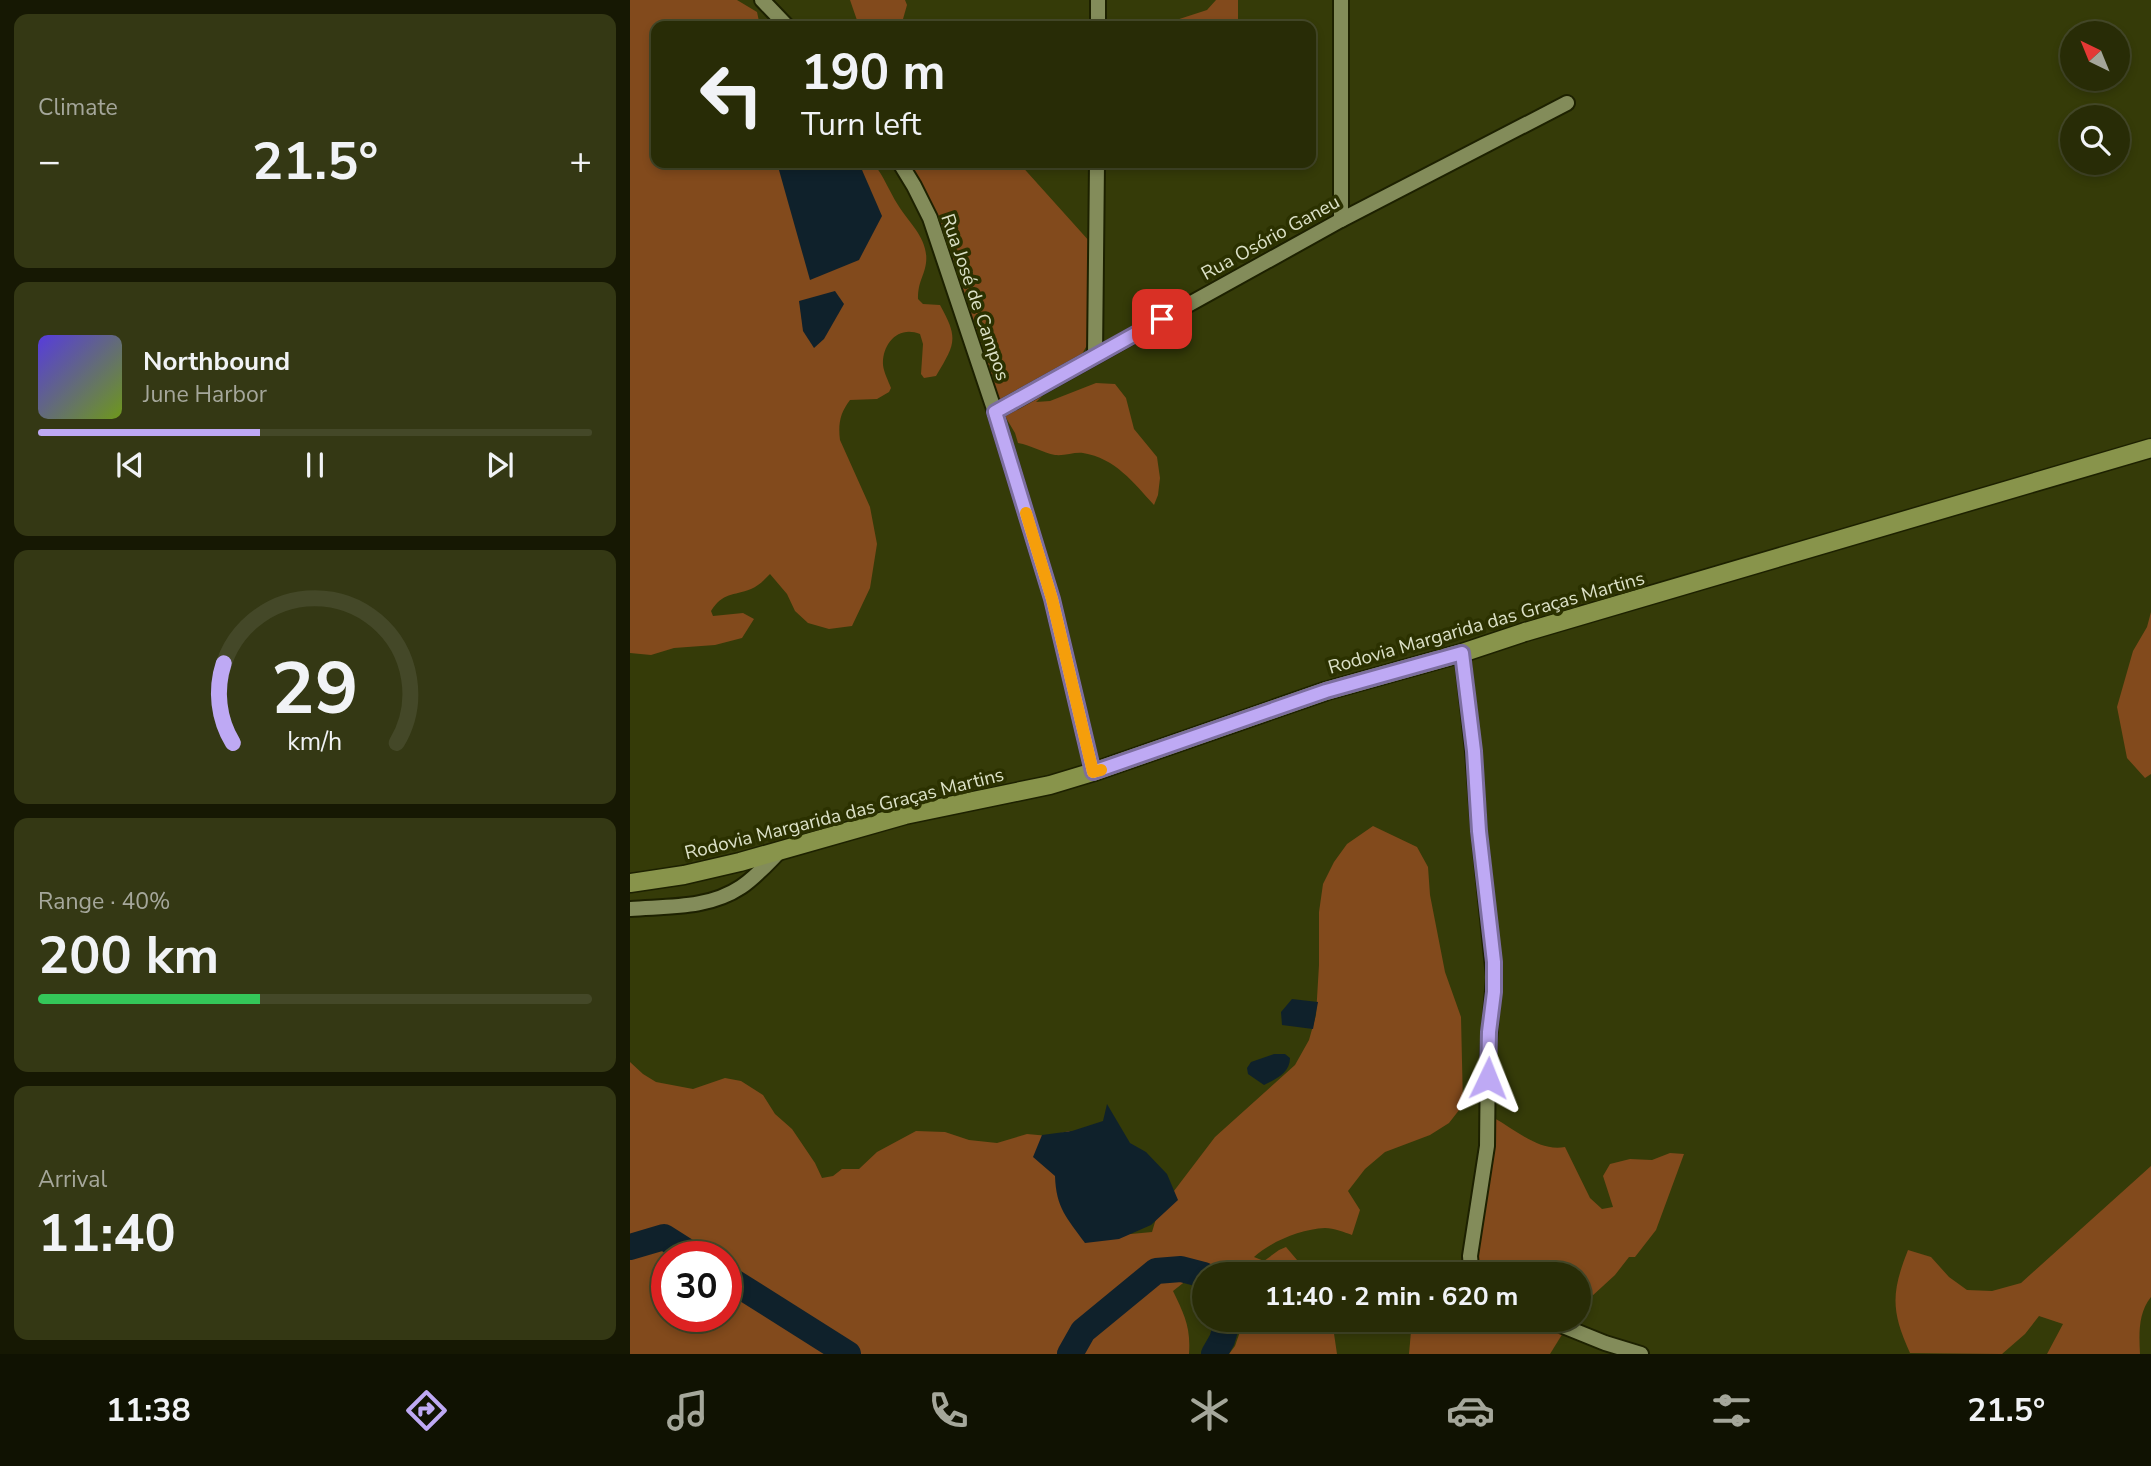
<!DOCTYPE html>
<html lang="en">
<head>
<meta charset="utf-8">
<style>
	body { margin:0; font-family:"Nunito Sans",sans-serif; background:#343814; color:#f1f3f6; height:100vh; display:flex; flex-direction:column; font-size:26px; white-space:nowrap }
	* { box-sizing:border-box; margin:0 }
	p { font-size:23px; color:#a5a79b }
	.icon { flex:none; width:38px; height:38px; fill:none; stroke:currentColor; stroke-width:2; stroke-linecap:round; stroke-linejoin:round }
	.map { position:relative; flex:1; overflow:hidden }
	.side { display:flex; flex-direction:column; gap:14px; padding:14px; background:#161803; width:630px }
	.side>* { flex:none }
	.guide { position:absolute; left:21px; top:21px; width:665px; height:147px; border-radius:14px; box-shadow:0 4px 10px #0003,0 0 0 2px #444828; background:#282c06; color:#f1f3f6; overflow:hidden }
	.needle { width:46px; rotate:317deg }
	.controls { position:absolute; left:1430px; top:21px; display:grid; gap:14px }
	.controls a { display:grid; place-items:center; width:70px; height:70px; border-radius:50%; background:#282c06; box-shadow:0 4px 10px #0003,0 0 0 2px #444828; font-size:35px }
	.speed { position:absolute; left:21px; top:1241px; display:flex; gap:14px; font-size:35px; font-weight:700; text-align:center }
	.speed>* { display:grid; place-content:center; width:91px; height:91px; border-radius:50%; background:#282c06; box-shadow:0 4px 10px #0003,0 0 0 2px #444828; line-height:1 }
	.speed .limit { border:10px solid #d22; background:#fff; color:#111 }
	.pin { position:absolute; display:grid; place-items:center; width:60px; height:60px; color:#fff; margin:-30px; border-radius:14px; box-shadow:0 4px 10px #0006 }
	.me { position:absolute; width:77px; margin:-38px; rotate:2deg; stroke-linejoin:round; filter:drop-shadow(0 0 5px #0008) }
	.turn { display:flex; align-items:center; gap:24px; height:147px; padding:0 35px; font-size:32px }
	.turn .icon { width:91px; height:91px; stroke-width:2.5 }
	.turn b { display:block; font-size:49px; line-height:60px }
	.big { font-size:52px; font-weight:700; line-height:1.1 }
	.side .tile { flex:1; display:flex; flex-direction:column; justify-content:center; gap:10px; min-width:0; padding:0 24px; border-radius:14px; background:#343814 }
	.side .dial { align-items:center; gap:0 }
	.dial svg { height:182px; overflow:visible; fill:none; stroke:#444828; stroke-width:7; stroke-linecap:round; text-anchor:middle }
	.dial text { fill:#f1f3f6; stroke:none }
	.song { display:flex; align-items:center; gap:21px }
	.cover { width:84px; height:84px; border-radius:10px; background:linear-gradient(135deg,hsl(250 70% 55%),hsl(80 70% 35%)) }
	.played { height:7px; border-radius:4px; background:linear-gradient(90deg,#bea9f4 40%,#444828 40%) }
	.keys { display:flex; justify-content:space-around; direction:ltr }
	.heat { display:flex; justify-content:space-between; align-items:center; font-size:38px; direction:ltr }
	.charge { height:10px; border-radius:5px; background:linear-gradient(90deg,#34c759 40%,#444828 0) }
	.trip { position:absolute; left:562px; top:1262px; width:399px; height:70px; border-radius:35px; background:#282c06; box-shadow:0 4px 10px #0003,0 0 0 2px #444828; font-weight:700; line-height:70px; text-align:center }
	.menu { display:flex; height:112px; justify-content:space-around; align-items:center; background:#101202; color:#a5a79b }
	.menu .icon { width:49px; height:49px }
	.menu .current { color:#bea9f4 }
	.menu b { font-size:32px; color:#f1f3f6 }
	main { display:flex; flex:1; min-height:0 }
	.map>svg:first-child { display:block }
	.green { fill:#824a1c; fill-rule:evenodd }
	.water { fill:#0f212b }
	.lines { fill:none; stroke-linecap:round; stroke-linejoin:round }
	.river { stroke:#0f212b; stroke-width:26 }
	.street-casing { stroke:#1d2100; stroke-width:18 }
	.primary-casing { stroke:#1d2100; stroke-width:21 }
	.street { stroke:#838c5a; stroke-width:14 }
	.primary { stroke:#88944b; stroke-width:18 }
	.route-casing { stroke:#7c6e9f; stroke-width:18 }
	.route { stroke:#bea9f4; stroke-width:12 }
	.slow { stroke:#f59e0b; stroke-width:12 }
	.labels { text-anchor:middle; stroke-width:7; stroke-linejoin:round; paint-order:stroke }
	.street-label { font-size:19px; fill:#dce1c7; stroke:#2b3100 }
</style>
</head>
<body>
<main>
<section class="side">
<div class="tile"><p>Climate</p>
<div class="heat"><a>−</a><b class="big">21.5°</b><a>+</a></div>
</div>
<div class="tile">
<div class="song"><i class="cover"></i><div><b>Northbound</b><p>June Harbor</p></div></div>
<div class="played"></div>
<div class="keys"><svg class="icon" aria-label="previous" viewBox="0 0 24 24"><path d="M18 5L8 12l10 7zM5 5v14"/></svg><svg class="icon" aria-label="pause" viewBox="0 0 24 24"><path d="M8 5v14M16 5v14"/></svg><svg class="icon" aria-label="next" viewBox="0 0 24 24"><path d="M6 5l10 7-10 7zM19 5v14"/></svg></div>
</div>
<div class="tile dial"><svg viewBox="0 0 100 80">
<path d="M14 69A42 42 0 1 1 86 69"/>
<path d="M14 69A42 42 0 0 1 10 34" stroke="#bea9f4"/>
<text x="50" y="56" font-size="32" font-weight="700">29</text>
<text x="50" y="72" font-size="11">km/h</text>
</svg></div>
<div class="tile"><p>Range · 40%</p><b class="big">200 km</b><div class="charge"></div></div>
<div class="tile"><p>Arrival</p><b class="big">11:40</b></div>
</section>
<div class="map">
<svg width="1521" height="1354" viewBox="0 0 1521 1354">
	<rect width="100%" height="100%" fill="#353b08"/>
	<!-- green -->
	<g class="green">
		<path d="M0,0H107L127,12L130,26H26V163H243C254,176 259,191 268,205C279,223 299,239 296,263C294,277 288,281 288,299L293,304L310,305C329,339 325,344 306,376L294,378L291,374L293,344L290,334C268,325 252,344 253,365C254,373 258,380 261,388L259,392L247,399L220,400C210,413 208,424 210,440L240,507L247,544L240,588L222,626L199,629L178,623L165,611L157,594L140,574C135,579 129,586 121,589C103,596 93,592 81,611L83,616L113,613L124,619L112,638L85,645L44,648L21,655L0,653Z"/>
		<path d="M220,0H275L277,5L271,26H229Z"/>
		<path d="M586,0H608V26H536L537,23L577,10Z"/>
		<path d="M262,163H389L460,242L457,262L460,340L447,363L406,402L420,401L466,383L485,384L496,398L504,429L527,457L530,478L528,495L524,505C504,483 485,458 453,453C444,452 435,456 425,455C413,453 401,445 388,443L385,433L360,391L310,253Z"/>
		<path d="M1521,612V774L1515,778L1497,758L1487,707L1503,651L1517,627Z"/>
		<path d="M743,826L787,847L798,867L800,895L815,972L831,1017L833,1105L819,1123L800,1135L755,1152L735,1169L718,1191L730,1210L722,1235C714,1232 704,1228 695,1228C671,1229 642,1241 624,1257L634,1261L649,1250L656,1247L679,1274H574V1282L562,1276L543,1291C554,1314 561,1327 559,1354H0V1062L13,1074L26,1082L63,1089L95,1078L111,1081L133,1095L145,1114L162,1129L185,1163L192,1178L203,1176L212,1169H229L247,1152L286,1131L315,1132L339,1140L367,1143L397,1134L419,1136L439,1131L446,1137L484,1231L501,1234L522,1232L528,1212L585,1137L665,1065L679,1040L686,1015L689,965V912L693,884L704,862L717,844ZM37,1256H96V1316H37Z"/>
		<path d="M864,1118C886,1130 909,1152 935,1147L960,1198L972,1209L983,1207L973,1176L980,1164L1000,1159L1022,1160L1040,1153L1054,1154L1026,1230L1005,1257H999L985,1275L949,1308L948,1274H847L846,1218L860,1181L864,1149Z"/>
		<path d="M1521,1166V1297C1508,1313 1509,1334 1510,1354H1417L1433,1324L1409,1316L1395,1334L1372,1354L1280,1353C1261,1311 1261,1293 1278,1250L1301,1257L1319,1277L1337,1290L1362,1291L1391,1283Z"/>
		<path d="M611,1320H702L707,1354H599L605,1346L613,1323Z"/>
		<path d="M782,1320H941L920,1354H779Z"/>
	</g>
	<!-- water -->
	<g class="water">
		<path d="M147,163H229L252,216L229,260L180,280Z"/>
		<path d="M205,291L214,304L194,339L184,348L173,331L169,301Z"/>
		<path d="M662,999L688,1002L683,1029L652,1025L651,1012Z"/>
		<path d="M644,1054H655L660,1058C660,1073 646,1079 634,1085L618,1074L617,1068L621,1062Z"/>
		<path d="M477,1104L500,1143L516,1152L537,1174L548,1200L521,1225L489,1239L455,1243C437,1218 426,1208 425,1176L403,1157L412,1135L442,1131L473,1121Z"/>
	</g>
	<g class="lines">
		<!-- river -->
		<g class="river">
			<path d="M0,1247L34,1237L64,1256"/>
			<path d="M96,1277L218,1354"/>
			<path d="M440,1354L453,1331L526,1271L551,1269L574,1275"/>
			<path d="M584,1354L592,1340L598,1320"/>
		</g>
		<!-- street casing -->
		<g class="street-casing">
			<g id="street">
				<path d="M132,0L157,26"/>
				<path d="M468,26V0"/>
				<path d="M270,163L284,186L300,218L365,412L422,599L463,772"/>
				<path d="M711,220V0"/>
				<path d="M465,356L467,163"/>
				<path d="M365,412L711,220L937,103"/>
				<path d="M832,653L843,751L849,831L864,977L858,1053L857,1146L840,1256L841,1267L845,1274"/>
				<path d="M0,909C38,906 78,909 111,887C126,877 138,863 151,850"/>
				<path d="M918,1320L975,1343L1011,1354"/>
			</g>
		</g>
		<!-- primary casing -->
		<g class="primary-casing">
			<path id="primary" d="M0,883L54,875L110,862L275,815L420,785L463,772L696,691L832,653L895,632L1521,448"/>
		</g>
		<!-- street -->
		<use href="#street" class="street"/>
		<!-- primary -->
		<use href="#primary" class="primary"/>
	</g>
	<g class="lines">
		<!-- route casing -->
		<g class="route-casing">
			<path id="route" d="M532,319L365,412L422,599L463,772L696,691L832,653L844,751L849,831L864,962V992L859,1032L858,1078"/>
		</g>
		<!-- route -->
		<use href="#route" class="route"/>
		<!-- slow -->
		<path class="slow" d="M396,513L422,599L463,772L471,770"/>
	</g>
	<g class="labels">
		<!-- street labels -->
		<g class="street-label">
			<text transform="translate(640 237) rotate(-29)" y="7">Rua Osório Ganeu</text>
			<text transform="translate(346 297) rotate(71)" y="7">Rua José de Campos</text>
			<text transform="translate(856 622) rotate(-16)" y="7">Rodovia Margarida das Graças Martins</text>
			<text transform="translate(214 813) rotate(-14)" y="7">Rodovia Margarida das Graças Martins</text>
		</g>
	</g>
</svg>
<div class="controls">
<a><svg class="needle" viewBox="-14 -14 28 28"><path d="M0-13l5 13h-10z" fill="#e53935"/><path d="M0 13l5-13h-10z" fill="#a5a79b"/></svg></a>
<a><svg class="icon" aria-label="search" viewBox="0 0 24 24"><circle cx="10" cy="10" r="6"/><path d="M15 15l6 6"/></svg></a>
</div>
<div class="speed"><div class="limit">30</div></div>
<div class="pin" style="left:532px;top:319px;background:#d93025"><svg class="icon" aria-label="arrive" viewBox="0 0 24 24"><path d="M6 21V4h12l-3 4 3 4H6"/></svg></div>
<svg class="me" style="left:858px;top:1078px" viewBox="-20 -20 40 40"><path d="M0-17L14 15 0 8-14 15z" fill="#bea9f4" stroke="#fff" stroke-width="4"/></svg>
<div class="trip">11:40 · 2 min · 620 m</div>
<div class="guide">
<div class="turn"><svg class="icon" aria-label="left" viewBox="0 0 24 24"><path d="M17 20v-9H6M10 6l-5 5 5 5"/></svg><div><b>190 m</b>Turn left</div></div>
</div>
</div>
</main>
<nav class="menu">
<b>11:38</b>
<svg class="icon current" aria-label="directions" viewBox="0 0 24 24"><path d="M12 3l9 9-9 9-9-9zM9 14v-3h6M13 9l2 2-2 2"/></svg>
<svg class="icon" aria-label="music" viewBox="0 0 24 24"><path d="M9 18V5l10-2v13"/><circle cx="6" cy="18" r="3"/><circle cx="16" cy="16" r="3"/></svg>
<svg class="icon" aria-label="phone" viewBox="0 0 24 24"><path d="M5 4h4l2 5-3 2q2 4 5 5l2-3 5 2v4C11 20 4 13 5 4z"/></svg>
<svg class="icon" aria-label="climate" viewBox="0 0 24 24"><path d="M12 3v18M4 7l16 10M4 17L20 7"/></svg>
<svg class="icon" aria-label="car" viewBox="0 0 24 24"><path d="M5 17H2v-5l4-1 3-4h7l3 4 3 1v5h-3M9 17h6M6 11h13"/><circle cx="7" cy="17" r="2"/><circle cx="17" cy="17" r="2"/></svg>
<svg class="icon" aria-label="filters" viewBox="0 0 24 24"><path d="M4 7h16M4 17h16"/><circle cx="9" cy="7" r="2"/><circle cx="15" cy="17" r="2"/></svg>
<b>21.5°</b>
</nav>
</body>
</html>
